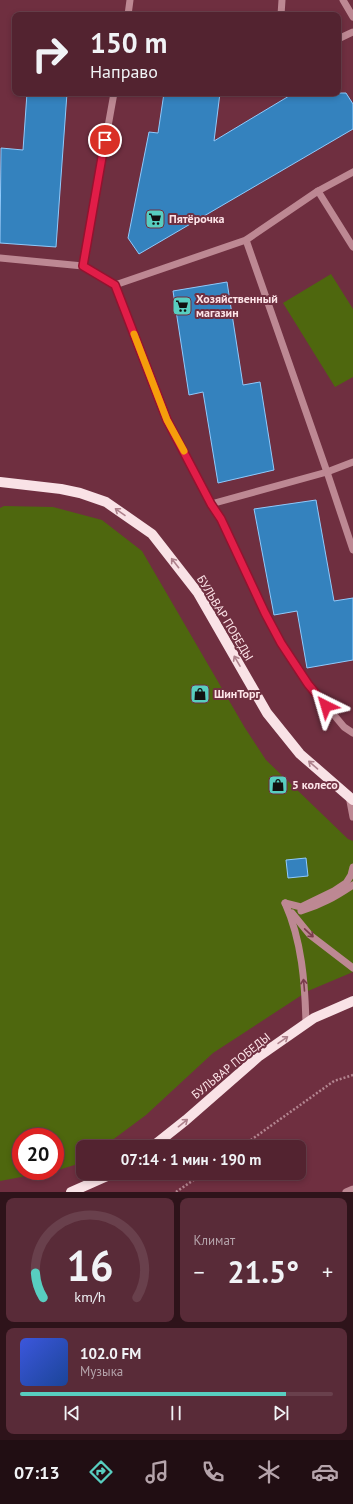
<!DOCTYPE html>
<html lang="ru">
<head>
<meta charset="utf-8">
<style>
	body { margin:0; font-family:"PT Sans",sans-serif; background:#592b38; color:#f1f3f6; height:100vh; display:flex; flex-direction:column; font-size:15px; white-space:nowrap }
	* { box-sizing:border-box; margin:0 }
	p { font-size:13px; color:#b5a4ab }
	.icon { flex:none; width:22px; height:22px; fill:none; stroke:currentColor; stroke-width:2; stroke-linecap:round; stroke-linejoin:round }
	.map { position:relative; height:1192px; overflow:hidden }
	.panel { display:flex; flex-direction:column; gap:6px; padding:6px; background:#2e131a; flex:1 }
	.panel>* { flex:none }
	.guide { position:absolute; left:12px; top:12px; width:329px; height:84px; border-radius:8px; box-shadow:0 2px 6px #0003,0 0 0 1px #69404c; background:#532330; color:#f1f3f6; overflow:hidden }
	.speed { position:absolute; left:12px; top:1128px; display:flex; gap:8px; font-size:20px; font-weight:700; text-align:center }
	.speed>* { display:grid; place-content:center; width:52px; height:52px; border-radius:50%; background:#532330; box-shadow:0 2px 6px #0003,0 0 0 1px #69404c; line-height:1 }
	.speed .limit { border:6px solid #d22; background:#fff; color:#111 }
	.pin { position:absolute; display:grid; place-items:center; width:34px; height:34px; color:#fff; margin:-17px; border:2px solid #fff; border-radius:50%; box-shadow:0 1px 4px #0007 }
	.me { position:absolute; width:44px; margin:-22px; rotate:320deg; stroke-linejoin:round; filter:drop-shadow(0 0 3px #0008) }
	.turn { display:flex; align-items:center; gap:14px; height:84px; padding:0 12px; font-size:18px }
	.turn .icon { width:52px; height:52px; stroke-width:2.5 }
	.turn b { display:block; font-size:28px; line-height:34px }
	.big { font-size:30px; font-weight:700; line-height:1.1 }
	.panel .tile { flex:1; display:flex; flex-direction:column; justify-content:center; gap:6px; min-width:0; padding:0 14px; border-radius:8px; background:#592b38 }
	.panel .dial { align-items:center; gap:0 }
	.dial svg { height:104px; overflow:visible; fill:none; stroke:#69404c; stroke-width:7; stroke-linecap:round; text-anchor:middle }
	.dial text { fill:#f1f3f6; stroke:none }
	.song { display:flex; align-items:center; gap:12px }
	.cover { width:48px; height:48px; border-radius:6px; background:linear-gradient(135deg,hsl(230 70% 55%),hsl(220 70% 35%)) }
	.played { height:4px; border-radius:2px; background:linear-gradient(90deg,#58cec0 85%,#69404c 85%) }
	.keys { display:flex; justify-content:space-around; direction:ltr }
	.heat { display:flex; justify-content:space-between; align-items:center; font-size:22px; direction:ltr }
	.panel .tiles { flex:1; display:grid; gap:6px; grid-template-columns:1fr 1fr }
	.tile:last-child { grid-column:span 2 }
	.trip { position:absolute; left:76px; top:1140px; width:230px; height:40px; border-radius:8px; background:#532330; box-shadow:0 2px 6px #0003,0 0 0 1px #69404c; font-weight:700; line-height:40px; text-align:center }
	.menu { display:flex; height:64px; justify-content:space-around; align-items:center; background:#210e13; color:#b5a4ab }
	.menu .icon { width:28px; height:28px }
	.menu .current { color:#58cec0 }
	.menu b { font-size:18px; color:#f1f3f6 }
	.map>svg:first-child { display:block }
	.green { fill:#4e670e }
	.building { fill:#3482be; stroke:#8fcafc }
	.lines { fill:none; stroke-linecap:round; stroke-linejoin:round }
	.path { stroke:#b38590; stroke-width:2.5; stroke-dasharray:2 2; stroke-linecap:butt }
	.minor { stroke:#bd8893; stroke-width:7 }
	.major { stroke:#f9e2e6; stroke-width:10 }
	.oneway { stroke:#ad808b }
	.oneway2 { stroke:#7b3c4c }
	.route-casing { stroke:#92132f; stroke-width:10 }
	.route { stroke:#e11d48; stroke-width:7 }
	.slow { stroke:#f59e0b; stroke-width:7 }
	.labels { text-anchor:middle; stroke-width:4; stroke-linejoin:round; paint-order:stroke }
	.poi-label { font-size:12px; font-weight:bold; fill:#fde4e8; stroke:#6f2f40; text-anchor:start }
	.street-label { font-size:12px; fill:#fde4e8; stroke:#6f2f40 }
</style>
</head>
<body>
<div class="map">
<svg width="353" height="1192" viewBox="0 0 353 1192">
	<rect width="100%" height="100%" fill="#6f2f40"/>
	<!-- green -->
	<g class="green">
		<path d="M331,274L353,309V377L335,387L283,303Z"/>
		<path d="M4,506L53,507L102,520L142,551L245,728L266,760L348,839L353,841V972L308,991L213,1053L146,1115L103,1147H83V1162L81,1163L55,1171V1137H21V1171H53L0,1181V508Z"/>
	</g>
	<!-- building -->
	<g class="building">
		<path d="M27,93H67L56,247L0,243L1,148L23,150Z"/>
		<path d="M164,93H220L214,141L294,93H346L353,104V129L139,254L128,238L149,132L158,133Z"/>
		<path d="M227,282L243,385L260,382L274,470L218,483L203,392L189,395L173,291Z"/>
		<path d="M316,500L334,601L353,598V660L307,668L297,611L274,615L254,509Z"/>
		<path d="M306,858L308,876L288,878L286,860Z"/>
	</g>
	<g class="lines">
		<!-- path -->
		<g class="path">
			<path d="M241,1147L334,1081L353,1075"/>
			<path d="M176,1192L204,1173"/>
		</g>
		<!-- minor -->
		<g class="minor">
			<path d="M343,0L353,17"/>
			<path d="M128,15L130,0"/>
			<path d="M281,15L282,0"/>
			<path d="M338,39L353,32"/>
			<path d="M318,191L353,247"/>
			<path d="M246,240L327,472L353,462"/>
			<path d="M0,258L83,266L114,93"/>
			<path d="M83,266L115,285L246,240L318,191L353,172"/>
			<path d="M115,285L167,420L211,504L221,519L265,613L281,643L308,684L344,727L353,733"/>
			<path d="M211,504L327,472L353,550"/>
			<path d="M349,796L353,817"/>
			<path d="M285,903C302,941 305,983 306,1024"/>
			<path d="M285,903L301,907L334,891L346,883L351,875L353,867"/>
			<path d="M301,911C321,905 335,897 353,885"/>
			<path d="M292,913L310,935L353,968"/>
			<path d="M346,1192L353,1189"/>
		</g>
		<!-- major -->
		<g class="major">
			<path d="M0,482L61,489L80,493L106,502L152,534L198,593L267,713L300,754L353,800"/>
			<path d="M152,1147L186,1120L258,1057L314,1018L353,1001"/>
			<path d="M71,1192L114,1173"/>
		</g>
	</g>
	<!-- one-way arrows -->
	<defs><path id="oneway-shaft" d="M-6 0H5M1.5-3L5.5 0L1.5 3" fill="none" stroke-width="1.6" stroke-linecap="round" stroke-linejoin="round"/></defs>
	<g class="oneway">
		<use href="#oneway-shaft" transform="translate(120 512) rotate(-145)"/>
		<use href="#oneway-shaft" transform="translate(175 563) rotate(-128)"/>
		<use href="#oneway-shaft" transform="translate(237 661) rotate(-120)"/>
		<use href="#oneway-shaft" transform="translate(313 765) rotate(-139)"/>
		<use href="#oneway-shaft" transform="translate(283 1040) rotate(-35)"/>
		<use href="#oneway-shaft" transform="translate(183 1123) rotate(-39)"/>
	</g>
	<g class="oneway2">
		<use href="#oneway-shaft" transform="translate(309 933) rotate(43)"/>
		<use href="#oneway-shaft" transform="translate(304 985) rotate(-95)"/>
	</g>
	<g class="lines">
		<!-- route casing -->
		<g class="route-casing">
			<path id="route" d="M105,140L83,266L115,285L167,420L211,504L221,519L265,613L281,643L308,684L326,706"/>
		</g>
		<!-- route -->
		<use href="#route" class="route"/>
		<!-- slow -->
		<path class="slow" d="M134,334L167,420L184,451"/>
	</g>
	<!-- icons -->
	<defs>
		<g id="supermarket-square" transform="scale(1)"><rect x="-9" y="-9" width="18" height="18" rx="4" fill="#58cec0" stroke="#6f2f40"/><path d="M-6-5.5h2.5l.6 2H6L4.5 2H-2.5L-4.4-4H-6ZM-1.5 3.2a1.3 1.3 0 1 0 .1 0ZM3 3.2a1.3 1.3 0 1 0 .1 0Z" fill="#111"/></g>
		<g id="shop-square" transform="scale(1)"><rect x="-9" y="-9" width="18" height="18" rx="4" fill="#58cec0" stroke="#6f2f40"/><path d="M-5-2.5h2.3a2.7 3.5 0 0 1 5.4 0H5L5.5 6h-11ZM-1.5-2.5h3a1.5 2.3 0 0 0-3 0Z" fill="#111"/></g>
	</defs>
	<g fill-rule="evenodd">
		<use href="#supermarket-square" x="155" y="219"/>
		<use href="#supermarket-square" x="182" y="306"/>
		<use href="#shop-square" x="200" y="694"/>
		<use href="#shop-square" x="278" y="785"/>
	</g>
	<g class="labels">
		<!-- poi labels -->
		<g class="poi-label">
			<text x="169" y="223">Пятёрочка</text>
			<text x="196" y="303">Хозяйственный<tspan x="196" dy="14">магазин</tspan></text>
			<text x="214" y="698">ШинТорг</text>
			<text x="292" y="789">5 колесо</text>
		</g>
		<!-- street labels -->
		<g class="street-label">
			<text transform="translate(225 618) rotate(59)" y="4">БУЛЬВАР ПОБЕДЫ</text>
			<text transform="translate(231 1066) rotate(-39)" y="4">БУЛЬВАР ПОБЕДЫ</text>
		</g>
	</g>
</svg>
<div class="speed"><div class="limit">20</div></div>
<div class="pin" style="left:105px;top:140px;background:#d93025"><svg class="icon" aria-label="arrive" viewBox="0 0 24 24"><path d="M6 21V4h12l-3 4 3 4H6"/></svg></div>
<svg class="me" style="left:326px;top:706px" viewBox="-20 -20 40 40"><path d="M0-17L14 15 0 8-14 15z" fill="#e11d48" stroke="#fff" stroke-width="4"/></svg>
<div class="trip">07:14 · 1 мин · 190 m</div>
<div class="guide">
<div class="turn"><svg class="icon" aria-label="right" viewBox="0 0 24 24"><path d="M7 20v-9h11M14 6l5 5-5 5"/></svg><div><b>150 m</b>Направо</div></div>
</div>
</div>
<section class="panel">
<div class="tiles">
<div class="tile dial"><svg viewBox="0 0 100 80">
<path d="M14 69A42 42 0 1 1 86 69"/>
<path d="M14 69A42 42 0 0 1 8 50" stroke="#58cec0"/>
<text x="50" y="56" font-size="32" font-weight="700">16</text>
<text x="50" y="72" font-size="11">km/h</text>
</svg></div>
<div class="tile"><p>Климат</p>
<div class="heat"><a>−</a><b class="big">21.5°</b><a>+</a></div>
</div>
<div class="tile">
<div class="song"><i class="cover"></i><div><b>102.0 FM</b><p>Музыка</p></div></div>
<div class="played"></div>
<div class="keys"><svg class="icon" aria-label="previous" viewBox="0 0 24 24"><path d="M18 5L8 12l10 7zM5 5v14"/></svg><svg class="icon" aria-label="pause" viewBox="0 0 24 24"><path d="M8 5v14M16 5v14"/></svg><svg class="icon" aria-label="next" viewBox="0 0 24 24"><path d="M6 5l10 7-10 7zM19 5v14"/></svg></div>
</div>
</div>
</section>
<nav class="menu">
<b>07:13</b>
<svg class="icon current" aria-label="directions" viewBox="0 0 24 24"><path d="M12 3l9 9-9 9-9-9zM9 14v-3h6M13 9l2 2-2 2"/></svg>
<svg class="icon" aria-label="music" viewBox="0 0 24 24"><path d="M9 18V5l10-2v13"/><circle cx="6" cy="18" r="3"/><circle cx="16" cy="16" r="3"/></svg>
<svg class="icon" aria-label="phone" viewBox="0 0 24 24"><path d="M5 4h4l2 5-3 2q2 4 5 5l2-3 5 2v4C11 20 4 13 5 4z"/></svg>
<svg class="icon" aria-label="climate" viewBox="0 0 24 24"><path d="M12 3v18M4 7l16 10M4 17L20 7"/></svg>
<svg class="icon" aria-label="car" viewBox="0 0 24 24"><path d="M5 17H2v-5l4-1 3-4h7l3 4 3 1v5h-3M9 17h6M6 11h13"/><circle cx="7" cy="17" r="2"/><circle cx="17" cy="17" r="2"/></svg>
</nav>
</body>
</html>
